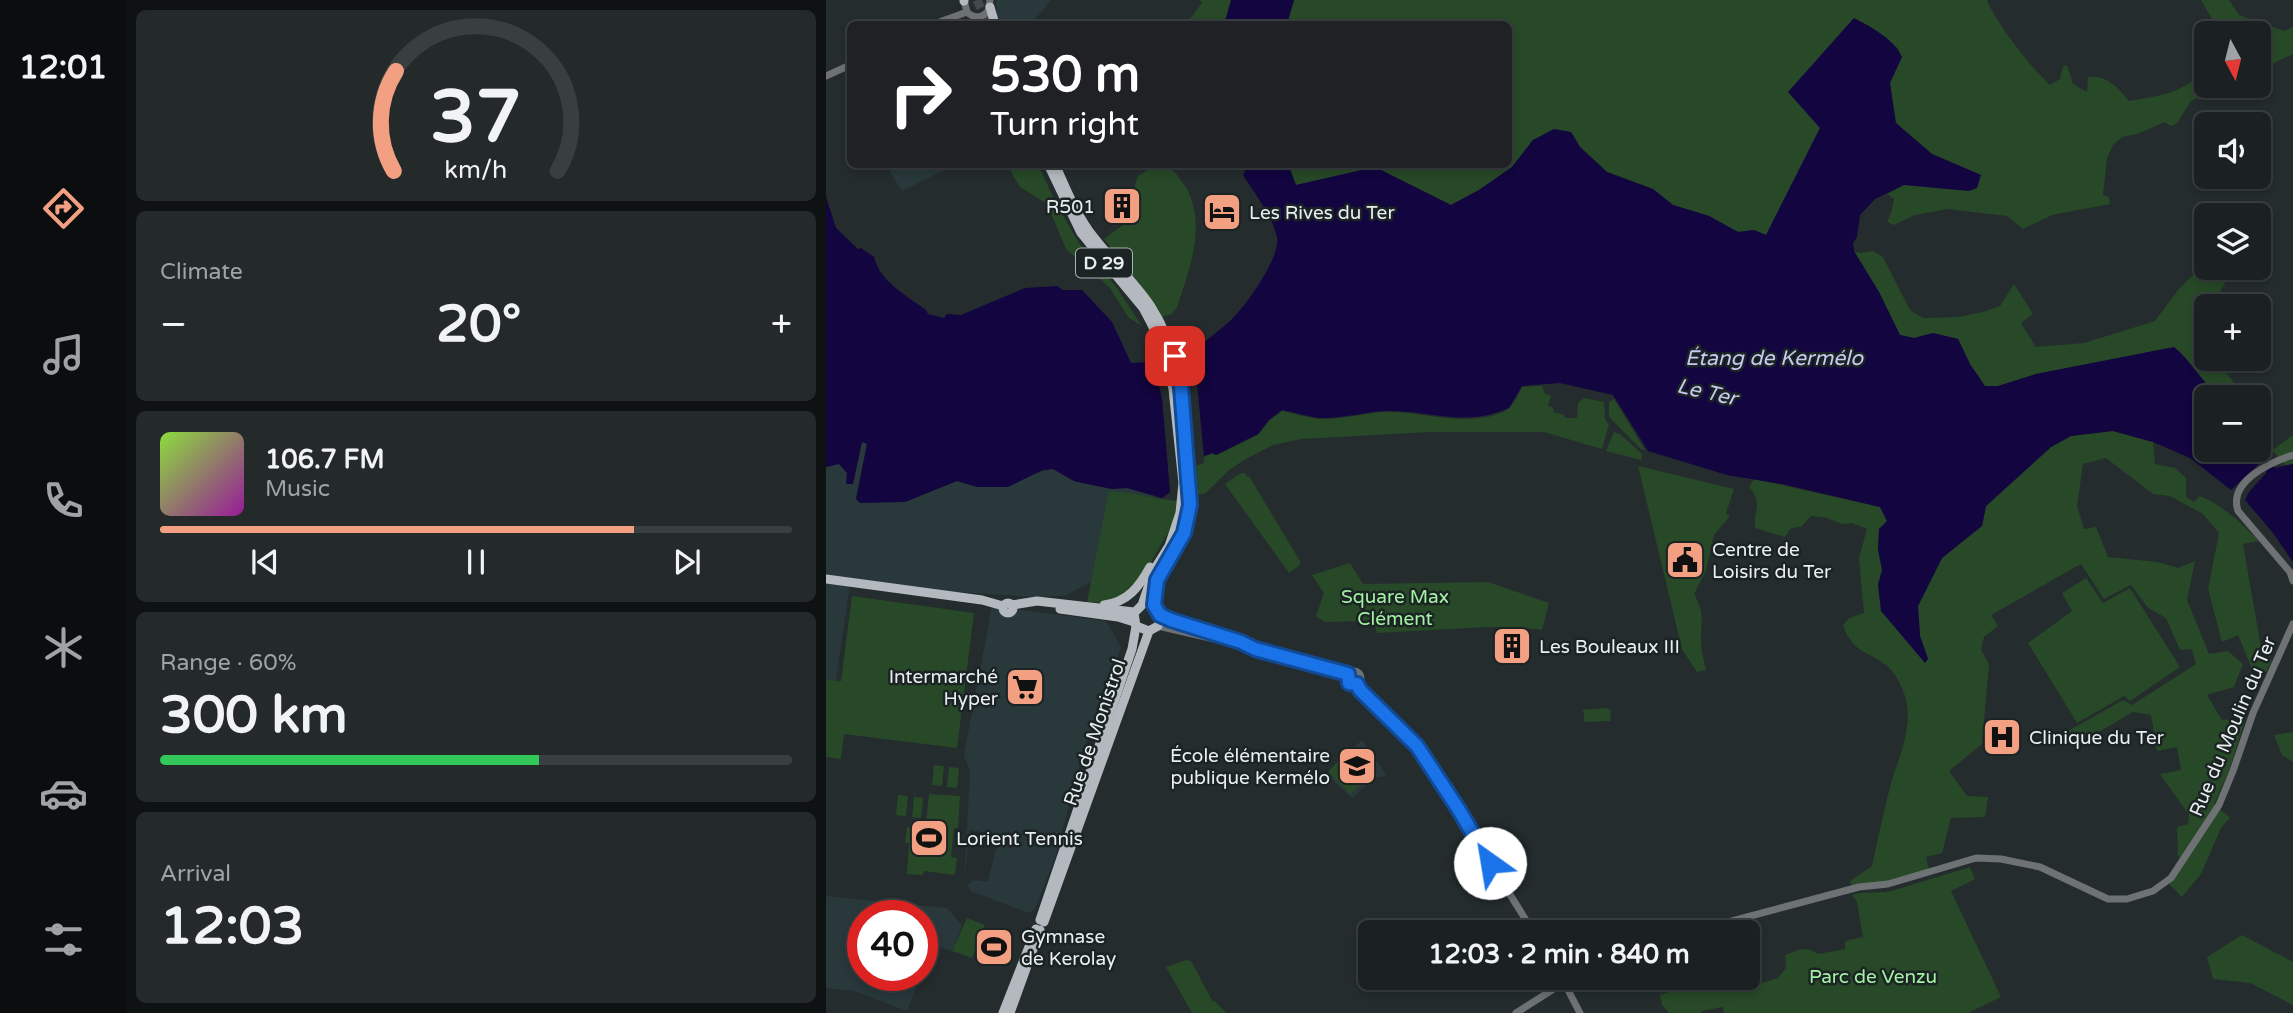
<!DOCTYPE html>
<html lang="en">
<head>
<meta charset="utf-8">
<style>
	body { margin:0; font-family:"Varela Round",sans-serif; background:#24292a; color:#f1f3f6; height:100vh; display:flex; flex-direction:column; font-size:26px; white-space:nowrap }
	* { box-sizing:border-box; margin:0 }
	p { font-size:23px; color:#a0a3a5 }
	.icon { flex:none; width:38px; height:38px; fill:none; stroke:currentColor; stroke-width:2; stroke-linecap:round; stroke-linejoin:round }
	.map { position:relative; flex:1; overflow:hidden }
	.panel { display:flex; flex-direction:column; gap:10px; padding:10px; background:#0f1213; width:700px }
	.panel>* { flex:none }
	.banner { position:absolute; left:21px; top:21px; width:665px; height:147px; border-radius:10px; box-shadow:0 4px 10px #0003,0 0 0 2px #393e40; background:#202124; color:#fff; overflow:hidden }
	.needle { width:46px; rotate:173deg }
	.buttons { position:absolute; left:1368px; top:21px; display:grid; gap:14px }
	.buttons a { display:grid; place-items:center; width:77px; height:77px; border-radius:10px; background:#1b2122; box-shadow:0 4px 10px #0003,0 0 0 2px #393e40; font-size:35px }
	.speed { position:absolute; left:21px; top:900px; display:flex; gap:14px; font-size:35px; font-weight:700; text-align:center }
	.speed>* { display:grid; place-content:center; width:91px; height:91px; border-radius:50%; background:#1b2122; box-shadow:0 4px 10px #0003,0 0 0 2px #393e40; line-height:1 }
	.speed .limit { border:10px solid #d22; background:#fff; color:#111 }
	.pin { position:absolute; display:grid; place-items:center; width:60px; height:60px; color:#fff; margin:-30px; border-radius:14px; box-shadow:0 4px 10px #0006 }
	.me { position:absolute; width:77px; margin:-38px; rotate:328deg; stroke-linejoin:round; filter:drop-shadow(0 0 5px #0008) }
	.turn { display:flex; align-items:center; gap:24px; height:147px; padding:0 28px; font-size:32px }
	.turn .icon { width:91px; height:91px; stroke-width:2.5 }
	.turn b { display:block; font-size:49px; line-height:60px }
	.big { font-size:52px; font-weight:800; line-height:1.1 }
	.panel .tile { flex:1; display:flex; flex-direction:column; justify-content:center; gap:10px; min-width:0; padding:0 24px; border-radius:10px; background:#24292a }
	.panel .dial { align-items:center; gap:0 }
	.dial svg { height:182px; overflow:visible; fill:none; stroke:#393e40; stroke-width:7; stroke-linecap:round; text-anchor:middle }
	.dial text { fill:#f1f3f6; stroke:none }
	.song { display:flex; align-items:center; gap:21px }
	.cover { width:84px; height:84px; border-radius:10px; background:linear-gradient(135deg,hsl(90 70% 55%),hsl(300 70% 35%)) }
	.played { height:7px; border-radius:4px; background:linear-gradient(90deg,#f3a082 75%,#393e40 75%) }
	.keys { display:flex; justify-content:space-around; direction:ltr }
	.heat { display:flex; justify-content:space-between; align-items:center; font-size:38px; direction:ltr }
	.charge { height:10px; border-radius:5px; background:linear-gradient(90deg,#34c759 60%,#393e40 0) }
	.trip { position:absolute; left:532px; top:920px; width:402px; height:70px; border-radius:10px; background:#1b2122; box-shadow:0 4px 10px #0003,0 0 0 2px #393e40; font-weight:800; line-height:70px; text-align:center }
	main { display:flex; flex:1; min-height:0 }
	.tab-bar { display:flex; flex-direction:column; width:126px; justify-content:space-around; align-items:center; background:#0b0d0e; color:#a0a3a5 }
	.tab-bar .icon { width:49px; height:49px }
	.tab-bar .on { color:#f3a082 }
	.tab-bar b { font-size:32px; color:#f1f3f6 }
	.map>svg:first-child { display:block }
	.built { fill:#28383b }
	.green { fill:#274927 }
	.water { fill:#120540 }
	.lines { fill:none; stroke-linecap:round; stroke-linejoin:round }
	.major-tunnel { stroke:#42494b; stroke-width:9; stroke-dasharray:9 4.5; stroke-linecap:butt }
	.minor { stroke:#6f7274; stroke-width:7 }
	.major { stroke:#b3b9be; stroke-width:9 }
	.route-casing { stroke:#114b97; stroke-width:18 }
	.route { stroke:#1a73e8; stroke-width:12 }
	.labels { text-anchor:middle; stroke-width:5; stroke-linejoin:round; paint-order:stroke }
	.shield { fill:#1b2324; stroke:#abb2b3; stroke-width:2 }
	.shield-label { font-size:18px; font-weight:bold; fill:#e9eff0 }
	.poi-label { font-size:19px; fill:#e9eff0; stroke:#1b2324; text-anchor:start }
	.park-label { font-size:19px; fill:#a3f1a2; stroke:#1b2324 }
	.street-label { font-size:19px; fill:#e9eff0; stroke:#1b2324 }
	.water-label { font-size:21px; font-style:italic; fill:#c7caf0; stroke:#1b2324 }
</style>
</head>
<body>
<main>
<nav class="tab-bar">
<b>12:01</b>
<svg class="icon on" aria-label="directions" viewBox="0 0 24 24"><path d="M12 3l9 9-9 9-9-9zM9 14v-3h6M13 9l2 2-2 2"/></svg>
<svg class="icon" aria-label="music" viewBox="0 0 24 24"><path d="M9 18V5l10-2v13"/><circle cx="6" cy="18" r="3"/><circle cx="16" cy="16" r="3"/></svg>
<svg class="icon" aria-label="phone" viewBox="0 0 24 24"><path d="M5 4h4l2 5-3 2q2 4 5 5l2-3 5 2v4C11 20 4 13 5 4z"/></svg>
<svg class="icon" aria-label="climate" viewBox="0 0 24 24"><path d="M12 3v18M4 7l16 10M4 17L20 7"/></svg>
<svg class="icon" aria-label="car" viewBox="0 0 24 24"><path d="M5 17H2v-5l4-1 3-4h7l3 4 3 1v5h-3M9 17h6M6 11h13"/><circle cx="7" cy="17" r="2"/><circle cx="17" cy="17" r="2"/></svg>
<svg class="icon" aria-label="filters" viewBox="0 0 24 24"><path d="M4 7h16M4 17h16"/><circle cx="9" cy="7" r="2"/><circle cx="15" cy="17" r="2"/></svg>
</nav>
<section class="panel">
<div class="tile dial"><svg viewBox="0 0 100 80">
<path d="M14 69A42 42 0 1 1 86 69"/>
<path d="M14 69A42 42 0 0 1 15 25" stroke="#f3a082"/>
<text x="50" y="56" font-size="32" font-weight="700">37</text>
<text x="50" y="72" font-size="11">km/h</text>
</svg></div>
<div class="tile"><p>Climate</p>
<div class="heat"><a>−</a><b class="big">20°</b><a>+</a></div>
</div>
<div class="tile">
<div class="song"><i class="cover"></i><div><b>106.7 FM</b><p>Music</p></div></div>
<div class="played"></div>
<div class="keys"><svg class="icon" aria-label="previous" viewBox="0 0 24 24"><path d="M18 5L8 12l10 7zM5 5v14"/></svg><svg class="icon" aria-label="pause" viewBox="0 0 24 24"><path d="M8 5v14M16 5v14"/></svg><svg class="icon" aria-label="next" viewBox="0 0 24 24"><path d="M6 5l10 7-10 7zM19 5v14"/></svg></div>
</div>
<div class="tile"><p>Range · 60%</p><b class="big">300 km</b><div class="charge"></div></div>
<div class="tile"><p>Arrival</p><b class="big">12:03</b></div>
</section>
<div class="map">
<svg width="1467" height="1013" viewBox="0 0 1467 1013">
	<rect width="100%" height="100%" fill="#242c2e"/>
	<!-- built -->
	<g class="built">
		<path d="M170,0H225L208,21L199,24H132L140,20L151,22L166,17L171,11Z"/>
		<path d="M63,165V164L128,165L76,191L64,172Z"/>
		<path d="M36,441L41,444L30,498L79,502L131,481L151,487L159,486L227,469L248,481L261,484L286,489L301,488L329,496L304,551L267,581L239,596L207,597L24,585L10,681L0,680V467L13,463L21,473Z"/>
		<path d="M166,606L280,621L295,647L261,739L229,858L209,909L202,913L145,891L141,885L148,880L162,882L173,835L144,830L138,881L144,772L138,755Z"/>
		<path d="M536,740L561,776L548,778L526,798L500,774Z"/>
		<path d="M0,896L121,908L136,925L126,951L107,946L96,972V915H37V975H95L81,1011L28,991L0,988Z"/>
	</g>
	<!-- green -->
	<g class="green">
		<path d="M374,0H405L400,18L392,24H360L376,3Z"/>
		<path d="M468,0H1161C1170,23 1206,69 1224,85L1234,79L1237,66L1241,65L1247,84L1261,92L1262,77C1281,75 1291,87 1303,101C1337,95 1356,94 1381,68V86H1398L1365,101L1351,123L1345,126L1339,122L1311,134L1296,137L1287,145L1281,158L1277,195L1283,197L1284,204L1226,215L1197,229L1181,216L1122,209L1089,215L1068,225L1061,222L1066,210L1068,199L1061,194L1078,185L1155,175L1106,154L1069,123L1064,83L1073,49L1045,27L1028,19L995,55L994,128L940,235L928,230L912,232L883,216L847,205L827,189L781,172L754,147L745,132L707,140L686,167L653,190L625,205L549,167L470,185L463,165L682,164V24H461Z"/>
		<path d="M1375,0H1403L1413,15L1458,31L1467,27V54L1433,70V33H1394Z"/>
		<path d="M185,165H212L231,205L253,243L291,288L316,326L303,318L283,287L240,249L221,204L194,187L185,172Z"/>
		<path d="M329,165H343C349,173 357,182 362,191C380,229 363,270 351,307L346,314L336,317L313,283L278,239L297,225L312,176Z"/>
		<path d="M1047,251L1057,257L1084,310L1097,318L1133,317L1157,312L1174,306L1188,284L1207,314L1195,323L1210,347L1258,343L1329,321L1352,290L1381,260V268H1415L1402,278L1385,306H1381V359H1390L1410,386L1407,397H1393C1376,382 1365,361 1348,347L1210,374L1172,386H1159L1144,364L1132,339L1107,333L1088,338L1074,335L1053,292L1028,252L1034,253Z"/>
		<path d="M716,386L719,394L725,395L722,406L727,407L728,412L738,415L739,418H751L752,403L758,398L778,402L779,419L783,424L776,449L718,432H604L475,439L447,445L418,460L402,471L380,493L372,495L370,466L378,463V457L386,454L391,455L432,435L444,420L456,411C468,413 482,418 494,419C516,420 537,413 559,412C597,411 634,427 672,414C686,410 690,399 696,387Z"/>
		<path d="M788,399L819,450L815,449L783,417V402Z"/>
		<path d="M1287,431L1327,442L1329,464L1349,468L1360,478V497L1368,502L1374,496C1398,506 1415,523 1433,541L1417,544L1436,653L1446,661L1440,672L1426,669L1412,635L1396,642L1382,589L1393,533L1377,514L1344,496L1327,494L1280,458L1257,464L1251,506L1258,529L1270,527L1282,557L1332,562L1352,568L1369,561L1361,600L1383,654L1402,651L1417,664L1408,687L1381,695L1396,720L1420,717L1403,771L1388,804L1404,818L1395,828L1375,874L1356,897L1343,884L1360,862L1352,856L1351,827L1362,824L1363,815L1334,774L1355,770L1351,747L1331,751L1325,715L1307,712L1252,744L1242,731L1297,700L1306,705L1370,664L1366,649L1354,650L1340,618L1322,608L1305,585L1278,599L1255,564L1165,615L1172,626L1158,637L1155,650L1163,664L1156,744L1123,771L1141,796L1162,797L1159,817L1125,818L1116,853L1100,857L1103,870L1062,881L1025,885L1024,881L1046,866C1052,838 1058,810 1065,783C1071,764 1079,745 1081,726C1084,708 1079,690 1069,675C1052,650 1028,659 1017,625L1023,618L1038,613L1033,558L1041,529L1026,523L1016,524L1001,518L985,516L976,526L964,529L959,537L929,528C927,511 938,504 923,487L928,479L1054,507L1061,521L1053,529L1052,549L1056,570L1052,585L1090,651L1099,662L1102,659L1094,636L1092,606L1116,558L1156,526L1160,506L1225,447L1245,436Z"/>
		<path d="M788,432L794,434L816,454L815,460L780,451Z"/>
		<path d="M1467,435V464L1459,465L1447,451L1443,456L1433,449V436L1448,449Z"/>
		<path d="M812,466L908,489L900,513L904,516L888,535L880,570L868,594C879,615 875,618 875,640C875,650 878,660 880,670L871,672L856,649Z"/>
		<path d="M415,473H419L421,477L423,476L474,561V565L463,573L399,484Z"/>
		<path d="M283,491C306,492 328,499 352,501L349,520L311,587L281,603L261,602Z"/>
		<path d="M524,563L537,584L662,582L723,603L716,630L695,627H661L551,633L549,626L544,621L499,622L490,616L498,593L486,575Z"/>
		<path d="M1260,578L1277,603L1304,588L1354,667L1304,701L1298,696L1251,723L1202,643L1246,611L1236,593Z"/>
		<path d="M26,596L148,613L131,748L18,734L15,759L0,757V680L15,681Z"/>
		<path d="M779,708L785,710L784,721L761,722L758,721V713L756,710Z"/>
		<path d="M1467,732V762L1456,755L1448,735Z"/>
		<path d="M514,759L536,783L524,794L502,772Z"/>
		<path d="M108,765L118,766L116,786L106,785Z"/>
		<path d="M123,767L133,768L131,788L121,787Z"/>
		<path d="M103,794L134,796L132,828H128L125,857L131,858L129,875L98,871L97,875L81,874L83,843H79L81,827L111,829V826L100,824Z"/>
		<path d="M72,795L82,796L80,816L70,815Z"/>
		<path d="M88,797L97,798L95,818L86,817Z"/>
		<path d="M1144,867L1149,879L1125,891L1175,997L1142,1013H898L897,1007L876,1011V1013H843L836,1005L834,995L889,978H922V973L928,985L952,978L960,968L959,955L975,949L985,950L992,954L1019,949V941L1037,937L1031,902L1026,895L1033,893L1062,892Z"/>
		<path d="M141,918L159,925L146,958L126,951Z"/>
		<path d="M1416,935L1467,962V1005L1424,983L1387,979L1381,957Z"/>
		<path d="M360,960L365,961L387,1002L389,1001L400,1013H366L340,967Z"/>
	</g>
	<!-- water -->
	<g class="water">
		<path d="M405,0H468L461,24H392L400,18Z"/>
		<path d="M1028,18C1045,27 1068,39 1076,57L1064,83L1070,123L1106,154L1155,175L1151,188L1143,191L1078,185L1049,199L1034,215L1031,237L1027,243L1028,251L1053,292L1074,335L1088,338L1107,333L1132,339L1144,364L1159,386H1172L1210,374L1348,347C1365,361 1376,382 1393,397H1381V450L1433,449L1443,456L1449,468L1467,464V562L1447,533L1419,500L1423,492L1441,472L1436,461L1405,490L1364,458L1327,442L1287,431L1245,436L1225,447L1160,506L1156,526L1116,558L1092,606L1094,636L1102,659L1099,663L1055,611L1052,585L1056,570L1052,549L1053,529L1061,521L1054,507L956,484L901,475L822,451L787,395L734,383L696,386L683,408C637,428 605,410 559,411C537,412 516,419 494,418C482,417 468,412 456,410L443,420L432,434L390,455L386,453L378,456L368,352C380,340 393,331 405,320C420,306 455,257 451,237C446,215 429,194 417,175L422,165H462L470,185L549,167L625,205L653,190L686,167L707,140L728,129L745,132L754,147L781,172L827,189L847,205L883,216L912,232L928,230L940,235L994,128L962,92Z"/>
		<path d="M0,197L10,228L32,249L35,248L48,257C54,282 80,295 100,310L102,314L118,318L121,314L135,315L199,288L231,286L237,290H256L286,322L305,363L327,362L336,398L344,492L336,498L301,488L286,489L261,484L248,481L227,469L217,470L182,487H151L131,481L79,502L34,503L30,499L41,444L36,442L27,484H20L21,473L13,464L0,467Z"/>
	</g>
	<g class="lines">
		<!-- major-tunnel -->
		<path class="major-tunnel" d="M151,0L162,24"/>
		<!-- minor -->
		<g class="minor">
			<path d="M138,0L141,12C148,19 156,18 162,11L164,0"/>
			<path d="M108,24L141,12"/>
			<path d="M0,76L24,65"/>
			<path d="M1467,455C1445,462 1402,481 1412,511L1464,572L1467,581"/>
			<path d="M334,615C365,629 398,635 429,649L522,674"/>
			<path d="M332,626L423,647"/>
			<circle cx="528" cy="678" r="7"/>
			<path d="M531,684L534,690L591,746L708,933"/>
			<path d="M861,933L1033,887L1062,884L1150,858L1175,859L1214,867L1282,899H1301L1327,891L1345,878L1393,805L1407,771L1427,713L1467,624"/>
			<path d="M735,978L733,984L739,988L744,985L743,978"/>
			<path d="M741,988L754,1013"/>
			<path d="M690,1013L734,985"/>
		</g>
		<!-- major -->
		<g class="major">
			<path d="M138,0V1"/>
			<path d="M164,7L169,24"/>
			<path d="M222,164L255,233L317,308L325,323L338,350L347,389L357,483L354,513L343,546L328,570L316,605L308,613L310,626L323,631L332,626C336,618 335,611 328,605C330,565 361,545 364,507C366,485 362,464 360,443C355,390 354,352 324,305C306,279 282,257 263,231C249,211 239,187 229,164"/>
			<path d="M0,579L156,600L177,606"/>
			<circle cx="182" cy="608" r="5"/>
			<path d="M186,605L211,601L308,612"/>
			<path d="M278,605C302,602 313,587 324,567"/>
			<path d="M234,609L292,617L308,622"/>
			<path d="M214,920L306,649L310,626"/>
			<path d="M218,922L323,631"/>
			<path d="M177,1013L210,929"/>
			<path d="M184,1013L214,930"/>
		</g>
	</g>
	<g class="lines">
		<!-- route casing -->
		<g class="route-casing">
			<path id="route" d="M349,356L355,387L364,505L358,533L331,580L328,605L334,615L345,620L415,642L429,649L522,674L523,683L531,684L534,690L591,746L633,810L664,863"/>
		</g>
		<!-- route -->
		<use href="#route" class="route"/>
	</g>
	<!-- icons -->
	<defs>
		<g id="building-square" transform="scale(2.0125)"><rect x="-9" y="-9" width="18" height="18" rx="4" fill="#f3a082" stroke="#1b2324"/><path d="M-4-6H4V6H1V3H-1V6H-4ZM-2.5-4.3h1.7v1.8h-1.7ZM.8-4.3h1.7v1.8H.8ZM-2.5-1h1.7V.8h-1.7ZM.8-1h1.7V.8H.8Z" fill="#111"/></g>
		<g id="hotel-square" transform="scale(2.0125)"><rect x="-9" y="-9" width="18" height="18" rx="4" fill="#f3a082" stroke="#1b2324"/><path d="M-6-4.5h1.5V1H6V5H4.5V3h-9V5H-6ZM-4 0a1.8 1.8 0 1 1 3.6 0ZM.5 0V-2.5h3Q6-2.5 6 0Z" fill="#111"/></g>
		<g id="civic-square" transform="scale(2.0125)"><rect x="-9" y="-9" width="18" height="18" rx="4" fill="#f3a082" stroke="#1b2324"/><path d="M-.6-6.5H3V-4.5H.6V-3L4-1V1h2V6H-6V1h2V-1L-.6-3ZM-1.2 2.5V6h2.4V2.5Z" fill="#111"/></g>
		<g id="supermarket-square" transform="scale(2.0125)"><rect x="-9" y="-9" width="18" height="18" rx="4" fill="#f3a082" stroke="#1b2324"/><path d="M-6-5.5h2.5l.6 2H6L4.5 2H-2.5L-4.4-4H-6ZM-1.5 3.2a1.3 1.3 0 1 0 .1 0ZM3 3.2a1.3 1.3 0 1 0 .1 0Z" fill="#111"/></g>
		<g id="hospital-square" transform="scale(2.0125)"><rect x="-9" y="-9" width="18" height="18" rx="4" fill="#f3a082" stroke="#1b2324"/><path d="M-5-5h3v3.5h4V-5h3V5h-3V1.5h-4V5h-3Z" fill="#111"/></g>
		<g id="school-square" transform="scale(2.0125)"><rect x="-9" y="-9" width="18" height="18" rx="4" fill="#f3a082" stroke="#1b2324"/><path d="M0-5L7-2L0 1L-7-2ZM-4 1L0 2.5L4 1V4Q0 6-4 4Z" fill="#111"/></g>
		<g id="stadium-square" transform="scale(2.0125)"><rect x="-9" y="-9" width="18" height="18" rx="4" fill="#f3a082" stroke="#1b2324"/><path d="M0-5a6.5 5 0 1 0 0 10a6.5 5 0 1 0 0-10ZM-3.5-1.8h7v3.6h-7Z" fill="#111"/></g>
	</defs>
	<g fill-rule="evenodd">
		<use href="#building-square" x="296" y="206"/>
		<use href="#hotel-square" x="396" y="212"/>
		<use href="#civic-square" x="859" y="560"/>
		<use href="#building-square" x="686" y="646"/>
		<use href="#supermarket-square" x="199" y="687"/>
		<use href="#hospital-square" x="1176" y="737"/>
		<use href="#school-square" x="531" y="766"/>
		<use href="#stadium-square" x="103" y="838"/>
		<use href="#stadium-square" x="168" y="947"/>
	</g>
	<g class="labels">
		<!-- shield labels -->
		<rect class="shield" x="250" y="248.5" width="56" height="29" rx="5"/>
		<g class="shield-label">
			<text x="278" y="269">D 29</text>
		</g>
		<!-- poi labels -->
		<g class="poi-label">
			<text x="269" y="213" text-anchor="end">R501</text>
			<text x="423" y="219">Les Rives du Ter</text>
			<text x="886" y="556">Centre de<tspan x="886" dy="22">Loisirs du Ter</tspan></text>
			<text x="713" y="653">Les Bouleaux III</text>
			<text x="172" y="683" text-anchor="end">Intermarché<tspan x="172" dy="22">Hyper</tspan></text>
			<text x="1203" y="744">Clinique du Ter</text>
			<text x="504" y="762" text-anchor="end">École élémentaire<tspan x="504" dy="22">publique Kermélo</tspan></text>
			<text x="130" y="845">Lorient Tennis</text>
			<text x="195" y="943">Gymnase<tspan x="195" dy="22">de Kerolay</tspan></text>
		</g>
		<!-- park labels -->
		<g class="park-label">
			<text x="569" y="603">Square Max<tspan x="569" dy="22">Clément</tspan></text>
			<text x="1047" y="983">Parc de Venzu</text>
		</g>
		<!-- street labels -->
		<g class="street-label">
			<text transform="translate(1406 726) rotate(-67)" y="7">Rue du Moulin du Ter</text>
			<text transform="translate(268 732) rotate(-71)" y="7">Rue de Monistrol</text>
		</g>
		<!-- water labels -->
		<g class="water-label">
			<text x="948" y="365">Étang de Kermélo</text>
			<text transform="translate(881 392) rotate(13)" y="7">Le Ter</text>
		</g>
	</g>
</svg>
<div class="buttons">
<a><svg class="needle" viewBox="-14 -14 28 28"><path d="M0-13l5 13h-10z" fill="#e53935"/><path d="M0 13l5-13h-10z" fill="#a0a3a5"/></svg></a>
<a><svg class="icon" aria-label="sound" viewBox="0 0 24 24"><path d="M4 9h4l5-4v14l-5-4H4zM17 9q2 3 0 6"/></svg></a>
<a><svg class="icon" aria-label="layers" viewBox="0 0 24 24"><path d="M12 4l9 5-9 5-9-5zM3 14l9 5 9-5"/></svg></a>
<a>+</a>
<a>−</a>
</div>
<div class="speed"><div class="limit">40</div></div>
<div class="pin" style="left:349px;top:356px;background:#d93025"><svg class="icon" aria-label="arrive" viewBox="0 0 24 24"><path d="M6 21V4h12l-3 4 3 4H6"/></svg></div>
<svg class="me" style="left:664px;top:863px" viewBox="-20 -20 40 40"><circle r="19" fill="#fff"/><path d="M0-13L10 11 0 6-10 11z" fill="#1a73e8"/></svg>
<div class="trip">12:03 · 2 min · 840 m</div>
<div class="banner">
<div class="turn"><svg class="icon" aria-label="right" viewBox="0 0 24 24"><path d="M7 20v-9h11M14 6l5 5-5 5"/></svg><div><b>530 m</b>Turn right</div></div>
</div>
</div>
</main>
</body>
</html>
